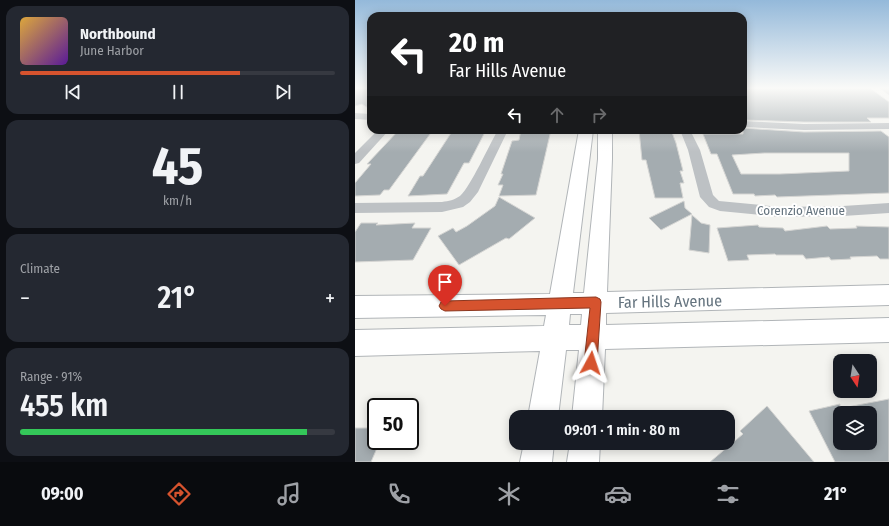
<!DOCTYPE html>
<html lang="en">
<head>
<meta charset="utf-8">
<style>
	body { margin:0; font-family:"Fira Sans Condensed",sans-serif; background:#242831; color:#f1f3f6; height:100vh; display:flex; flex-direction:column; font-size:15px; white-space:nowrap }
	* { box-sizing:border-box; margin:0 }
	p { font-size:13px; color:#9ea1a6 }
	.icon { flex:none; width:22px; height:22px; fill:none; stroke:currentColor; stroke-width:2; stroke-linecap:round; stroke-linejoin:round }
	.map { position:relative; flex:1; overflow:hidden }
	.panel { display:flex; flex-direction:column; gap:6px; padding:6px; background:#0d0f14; width:355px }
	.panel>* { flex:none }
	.guide { position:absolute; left:12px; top:12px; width:380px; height:122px; border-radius:12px; box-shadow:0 2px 10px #0003; background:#202124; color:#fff; overflow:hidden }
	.needle { width:26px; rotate:168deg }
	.tools { position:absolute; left:478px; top:354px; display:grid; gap:8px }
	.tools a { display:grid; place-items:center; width:44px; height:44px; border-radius:8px; background:#171b24; box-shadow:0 2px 10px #0003; font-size:20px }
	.speed { position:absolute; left:12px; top:398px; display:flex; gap:8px; font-size:20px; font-weight:700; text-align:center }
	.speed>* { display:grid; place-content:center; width:52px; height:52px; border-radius:50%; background:#171b24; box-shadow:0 2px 10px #0003; line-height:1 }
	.speed .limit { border:2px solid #111; border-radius:6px; background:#fff; color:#111 }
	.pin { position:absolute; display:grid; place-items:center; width:34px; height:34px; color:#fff; margin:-41px -17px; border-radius:50% 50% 50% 0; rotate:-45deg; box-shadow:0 0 4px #0007 }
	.pin .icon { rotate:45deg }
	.me { position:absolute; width:44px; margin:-22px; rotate:5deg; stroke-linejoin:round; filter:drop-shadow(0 0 3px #0008) }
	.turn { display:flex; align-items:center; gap:14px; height:84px; padding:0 16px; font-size:18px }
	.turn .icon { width:52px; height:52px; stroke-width:2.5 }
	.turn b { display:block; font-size:28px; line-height:34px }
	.lanes { display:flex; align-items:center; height:38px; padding:0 16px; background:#0003; justify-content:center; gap:20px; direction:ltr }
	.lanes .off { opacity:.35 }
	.big { font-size:30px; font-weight:600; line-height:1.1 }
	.panel .tile { flex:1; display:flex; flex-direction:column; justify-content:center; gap:6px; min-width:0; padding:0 14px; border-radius:12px; background:#242831 }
	.panel .dial { align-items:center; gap:0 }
	.dial b { font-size:52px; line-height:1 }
	.song { display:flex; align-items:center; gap:12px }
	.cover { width:48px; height:48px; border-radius:6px; background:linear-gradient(135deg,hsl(40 70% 55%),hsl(270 70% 35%)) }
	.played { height:4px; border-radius:2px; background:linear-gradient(90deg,#d6532e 70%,#363941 70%) }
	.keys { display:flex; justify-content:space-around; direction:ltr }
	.heat { display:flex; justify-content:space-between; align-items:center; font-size:22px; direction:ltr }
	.charge { height:6px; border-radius:3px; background:linear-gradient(90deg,#34c759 91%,#363941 0) }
	.trip { position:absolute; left:154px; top:410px; width:226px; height:40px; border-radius:12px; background:#171b24; box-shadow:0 2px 10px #0003; font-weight:600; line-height:40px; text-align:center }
	.dock { display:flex; height:64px; justify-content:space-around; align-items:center; background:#090b0e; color:#9ea1a6 }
	.dock .icon { width:28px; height:28px }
	.dock .on { color:#d6532e }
	.dock b { font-size:18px; color:#f1f3f6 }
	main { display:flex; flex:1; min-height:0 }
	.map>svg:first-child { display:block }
	.building { fill:#a4acb0; stroke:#d5d5d3; fill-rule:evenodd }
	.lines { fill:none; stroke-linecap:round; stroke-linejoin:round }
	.major-casing { stroke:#b1b5b8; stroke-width:2 }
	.minor { fill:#bdc1c4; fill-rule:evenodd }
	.major { fill:#fff; fill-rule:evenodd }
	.route { fill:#d6532e; stroke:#8b361e }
	.labels { text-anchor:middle; stroke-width:4; stroke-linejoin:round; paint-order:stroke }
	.street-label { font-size:13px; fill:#65747f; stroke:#fff }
	.near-street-label { font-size:16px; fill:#65747f; stroke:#fff }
</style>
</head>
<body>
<main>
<section class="panel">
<div class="tile">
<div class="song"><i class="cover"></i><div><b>Northbound</b><p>June Harbor</p></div></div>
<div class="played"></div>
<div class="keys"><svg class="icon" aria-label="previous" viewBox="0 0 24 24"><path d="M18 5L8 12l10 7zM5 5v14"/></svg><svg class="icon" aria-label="pause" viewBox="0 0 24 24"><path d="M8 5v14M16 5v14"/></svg><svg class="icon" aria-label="next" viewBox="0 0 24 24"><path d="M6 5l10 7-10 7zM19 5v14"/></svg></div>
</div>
<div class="tile dial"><b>45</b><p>km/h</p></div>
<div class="tile"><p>Climate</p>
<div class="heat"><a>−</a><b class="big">21°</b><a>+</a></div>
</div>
<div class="tile"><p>Range · 91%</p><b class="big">455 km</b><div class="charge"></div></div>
</section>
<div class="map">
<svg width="534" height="462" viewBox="0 0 534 462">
	<rect width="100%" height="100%" fill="#f4f4f0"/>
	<!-- building -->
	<g class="building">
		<path d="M0,88H16V110L7,104L0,106Z"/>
		<path d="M388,88H515L534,102V118H512L516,122H449L388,120Z"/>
		<path d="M388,128L449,132L526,131L534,137V193L422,197L420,195L400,196L399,194H378L362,154H356L348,134H388ZM409,153H494V171L425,174H386L377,155Z"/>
		<path d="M44,130H78L34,190H29L25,195L0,196V183L16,164H12Z"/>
		<path d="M98,130H131L114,163H109L92,194L53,196L65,176H68Z"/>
		<path d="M166,130H196L181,195L144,196L148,185H143L148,174H146L157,141L164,140Z"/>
		<path d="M284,130H316L321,143L328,171H325L329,183H325L328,198H300L291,160H287Z"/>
		<path d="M144,197L180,218L154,239L151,238L104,265L83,236L98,228L101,232L112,226L140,206Z"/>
		<path d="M329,201L330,208L337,214L306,230L294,218Z"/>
		<path d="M337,215L346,223L355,225L354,253L334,250Z"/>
		<path d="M6,223H23L21,225L60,223L57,228H76L58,260L0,262V232Z"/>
		<path d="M403,225L404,227L428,228L430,231L472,226L475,229L502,228L501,226L534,227V259H525L522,256L495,257L496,259L476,260L474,257L451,259L448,255H421L420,254L392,255L394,260L373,261L362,228Z"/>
		<path d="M534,399V462H480L454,411L485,404V443H515V413H488L487,408Z"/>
		<path d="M412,406L459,462H355L388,434L385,431Z"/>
		<path d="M0,428H21V441H25L16,462H0Z"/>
	</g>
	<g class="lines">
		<!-- major casing -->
		<g class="major-casing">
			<g id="major">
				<path d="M224,130H238L218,293H229L243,159V130H257V159L252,292L534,285V305L251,313V325L534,318V342L250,349L247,417H217L224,350H211L203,417H173L185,351L0,356V330L189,326L191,315L0,318V296L195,294ZM215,314H227L226,325H214Z"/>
				<path d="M169,443H199L197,462H165Z"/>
				<path d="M215,443H245L244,462H212Z"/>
			</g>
		</g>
		<!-- minor -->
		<g class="minor">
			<path d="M524,88H534V95Z"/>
			<path d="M0,113L16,114V120L0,119Z"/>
			<path d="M388,121L449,124L534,123V129L449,130L388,127Z"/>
			<path d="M23,130H34L4,163L0,164V153Z"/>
			<path d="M143,130H153L123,192L115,202L108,207L87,212L0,213V203L87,202C94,201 99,200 105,196C116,186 134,145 143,130Z"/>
			<path d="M325,130H335L345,150L358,195L364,201L426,207L488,206L534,203V213L488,216L426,217L365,211L354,207L345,197L333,150Z"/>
		</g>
		<!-- major -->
		<use href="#major" class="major"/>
	</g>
	<!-- sky -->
	<linearGradient id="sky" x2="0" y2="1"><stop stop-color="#94b9da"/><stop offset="0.58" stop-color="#fafaf8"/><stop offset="1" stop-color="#fafaf8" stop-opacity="0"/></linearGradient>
	<rect width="534" height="152" fill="url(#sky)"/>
	<!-- route -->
	<path class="route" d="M241,297L245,299L246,302L242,363L240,367L236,369L231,367L229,363L235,308L90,311L86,309L84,306L86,302L90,301Z"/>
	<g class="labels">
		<!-- street labels -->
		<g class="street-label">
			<text x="446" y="215">Corenzio Avenue</text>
		</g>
		<!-- near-street labels -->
		<g class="near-street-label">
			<text transform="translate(315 301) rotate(-1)" y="6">Far Hills Avenue</text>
		</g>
	</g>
</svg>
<div class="tools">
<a><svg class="needle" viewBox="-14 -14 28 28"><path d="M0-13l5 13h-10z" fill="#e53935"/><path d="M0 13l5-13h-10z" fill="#9ea1a6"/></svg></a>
<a><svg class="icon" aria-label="layers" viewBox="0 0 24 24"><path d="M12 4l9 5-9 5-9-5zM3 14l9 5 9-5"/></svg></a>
</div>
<div class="speed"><div class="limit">50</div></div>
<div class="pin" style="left:90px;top:306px;background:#d93025"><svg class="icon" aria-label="arrive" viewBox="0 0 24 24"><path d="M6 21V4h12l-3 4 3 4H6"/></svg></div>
<svg class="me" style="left:236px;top:363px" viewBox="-20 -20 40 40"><path d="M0-17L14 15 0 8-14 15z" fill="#d6532e" stroke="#fff" stroke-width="4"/></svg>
<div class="trip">09:01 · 1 min · 80 m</div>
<div class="guide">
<div class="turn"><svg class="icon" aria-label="left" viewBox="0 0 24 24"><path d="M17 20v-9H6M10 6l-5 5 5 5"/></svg><div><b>20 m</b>Far Hills Avenue</div></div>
<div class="lanes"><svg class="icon" aria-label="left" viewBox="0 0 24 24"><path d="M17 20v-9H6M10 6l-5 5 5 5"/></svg><svg class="icon off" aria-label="ahead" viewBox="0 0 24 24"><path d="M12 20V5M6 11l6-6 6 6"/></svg><svg class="icon off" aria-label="right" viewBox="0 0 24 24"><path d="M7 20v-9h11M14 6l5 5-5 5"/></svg></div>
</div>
</div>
</main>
<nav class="dock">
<b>09:00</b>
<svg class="icon on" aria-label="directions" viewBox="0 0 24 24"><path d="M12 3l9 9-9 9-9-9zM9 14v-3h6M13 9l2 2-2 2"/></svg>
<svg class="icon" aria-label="music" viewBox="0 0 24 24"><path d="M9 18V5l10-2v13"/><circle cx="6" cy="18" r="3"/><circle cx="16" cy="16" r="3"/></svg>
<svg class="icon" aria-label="phone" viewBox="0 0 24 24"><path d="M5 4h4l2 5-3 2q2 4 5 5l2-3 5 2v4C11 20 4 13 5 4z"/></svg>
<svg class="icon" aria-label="climate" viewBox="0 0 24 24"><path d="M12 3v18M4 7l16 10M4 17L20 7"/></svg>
<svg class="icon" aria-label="car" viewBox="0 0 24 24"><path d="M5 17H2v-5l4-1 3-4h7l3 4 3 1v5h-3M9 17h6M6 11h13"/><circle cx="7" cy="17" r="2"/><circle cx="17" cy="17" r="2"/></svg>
<svg class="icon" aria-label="filters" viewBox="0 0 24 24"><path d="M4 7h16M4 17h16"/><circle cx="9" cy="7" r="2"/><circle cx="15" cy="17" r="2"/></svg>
<b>21°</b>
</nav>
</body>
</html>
